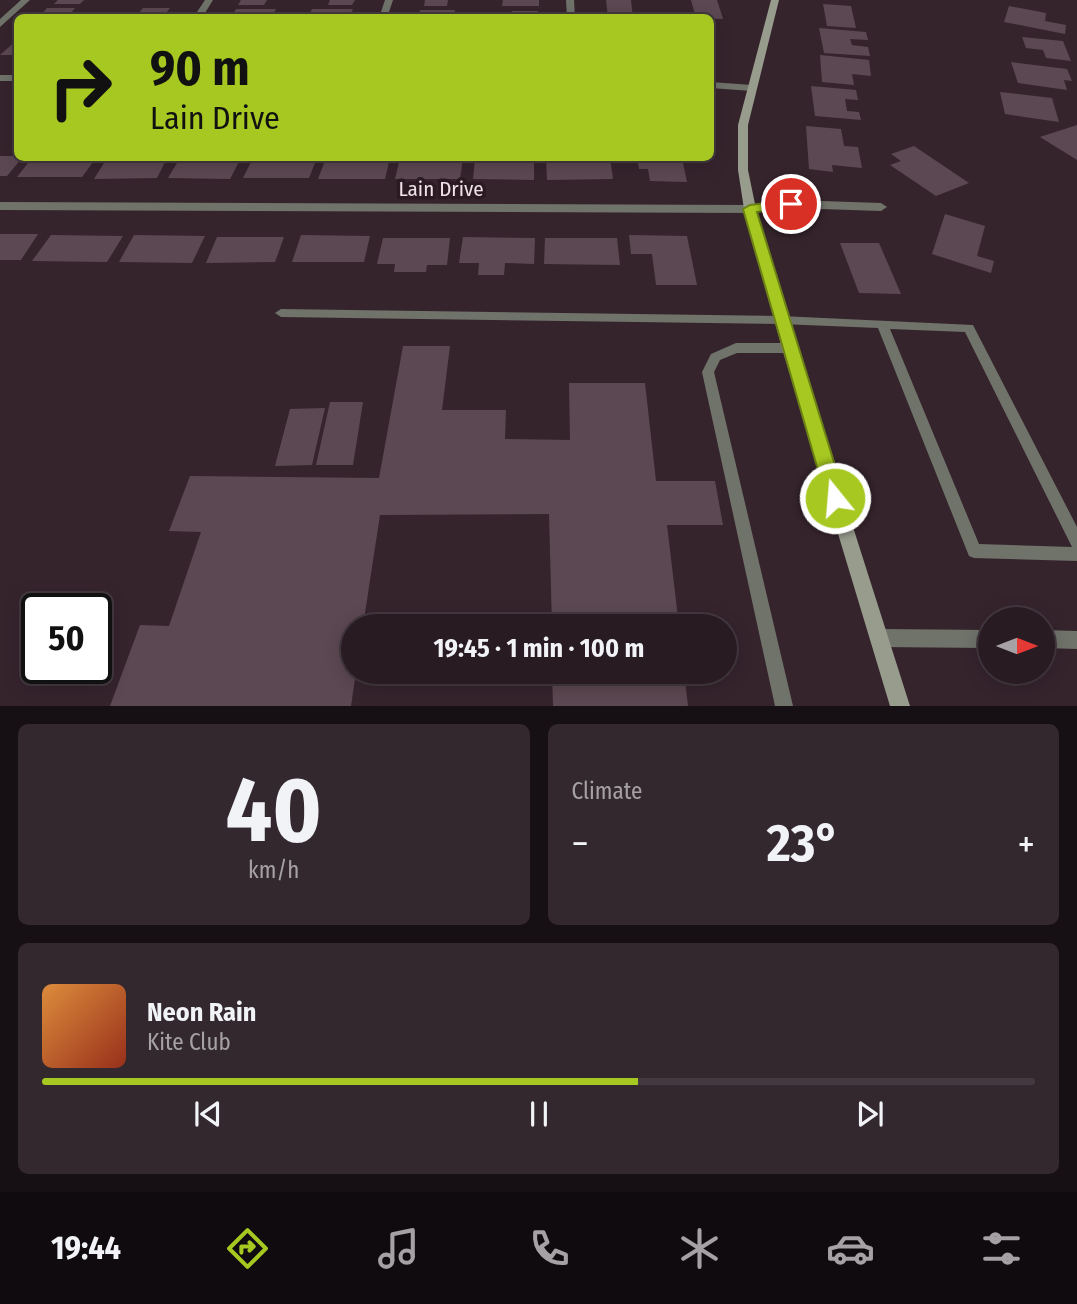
<!DOCTYPE html>
<html lang="en">
<head>
<meta charset="utf-8">
<style>
	body { margin:0; font-family:"Fira Sans Condensed",sans-serif; background:#34282f; color:#f1f3f6; height:100vh; display:flex; flex-direction:column; font-size:26px; white-space:nowrap }
	* { box-sizing:border-box; margin:0 }
	p { font-size:23px; color:#a5a1a5 }
	.icon { flex:none; width:38px; height:38px; fill:none; stroke:currentColor; stroke-width:2; stroke-linecap:round; stroke-linejoin:round }
	.map { position:relative; height:706px; overflow:hidden }
	.side { display:flex; flex-direction:column; gap:18px; padding:18px; background:#160f13; flex:1 }
	.side>* { flex:none }
	.guide { position:absolute; left:14px; top:14px; width:700px; height:147px; border-radius:10px; box-shadow:0 4px 18px #0003,0 0 0 2px #443940; background:#a6c821; color:#111; overflow:hidden }
	.needle { width:46px; rotate:90deg }
	.controls { position:absolute; left:978px; top:607px; display:grid; gap:14px }
	.controls a { display:grid; place-items:center; width:77px; height:77px; border-radius:50%; background:#281b22; box-shadow:0 4px 18px #0003,0 0 0 2px #443940; font-size:35px }
	.speed { position:absolute; left:21px; top:593px; display:flex; gap:14px; font-size:35px; font-weight:700; text-align:center }
	.speed>* { display:grid; place-content:center; width:91px; height:91px; border-radius:50%; background:#281b22; box-shadow:0 4px 18px #0003,0 0 0 2px #443940; line-height:1 }
	.speed .limit { border:4px solid #111; border-radius:10px; background:#fff; color:#111 }
	.pin { position:absolute; display:grid; place-items:center; width:60px; height:60px; color:#fff; margin:-30px; border:4px solid #fff; border-radius:50%; box-shadow:0 2px 7px #0007 }
	.me { position:absolute; width:77px; margin:-38px; rotate:343deg; stroke-linejoin:round; filter:drop-shadow(0 0 5px #0008) }
	.turn { display:flex; align-items:center; gap:24px; height:147px; padding:0 21px; font-size:32px }
	.turn .icon { width:91px; height:91px; stroke-width:2.5 }
	.turn b { display:block; font-size:49px; line-height:60px }
	.big { font-size:52px; font-weight:700; line-height:1.1 }
	.side .widget { flex:1; display:flex; flex-direction:column; justify-content:center; gap:10px; min-width:0; padding:0 24px; border-radius:10px; background:#34282f }
	.side .dial { align-items:center; gap:0 }
	.dial b { font-size:91px; line-height:1 }
	.song { display:flex; align-items:center; gap:21px }
	.cover { width:84px; height:84px; border-radius:10px; background:linear-gradient(135deg,hsl(30 70% 55%),hsl(10 70% 35%)) }
	.played { height:7px; border-radius:4px; background:linear-gradient(90deg,#a6c821 60%,#443940 60%) }
	.keys { display:flex; justify-content:space-around; direction:ltr }
	.heat { display:flex; justify-content:space-between; align-items:center; font-size:38px; direction:ltr }
	.side .tiles { flex:1; display:grid; gap:18px; grid-template-columns:1fr 1fr }
	.widget:last-child { grid-column:span 2 }
	.trip { position:absolute; left:341px; top:614px; width:396px; height:70px; border-radius:35px; background:#281b22; box-shadow:0 4px 18px #0003,0 0 0 2px #443940; font-weight:700; line-height:70px; text-align:center }
	.tabs { display:flex; height:112px; justify-content:space-around; align-items:center; background:#100b0e; color:#a5a1a5 }
	.tabs .icon { width:49px; height:49px }
	.tabs .selected { color:#a6c821 }
	.tabs b { font-size:32px; color:#f1f3f6 }
	.map>svg:first-child { display:block }
	.building { fill:#5c4852 }
	.lines { fill:none; stroke-linecap:round; stroke-linejoin:round }
	.service { fill:#70736a; fill-rule:evenodd }
	.minor { fill:#70736a; fill-rule:evenodd }
	.secondary { fill:#979c8d; fill-rule:evenodd }
	.route { fill:#a6c821; stroke:#6c8215; stroke-width:2 }
	.labels { text-anchor:middle; stroke-width:7; stroke-linejoin:round; paint-order:stroke }
	.street-label { font-size:21px; fill:#eee1e7; stroke:#2c1a23 }
</style>
</head>
<body>
<div class="map">
<svg width="1077" height="706" viewBox="0 0 1077 706">
	<rect width="100%" height="100%" fill="#36242d"/>
	<!-- building -->
	<g class="building">
		<path d="M58,0H84L80,4H54Z"/>
		<path d="M241,0H267L264,5H238Z"/>
		<path d="M330,0H355L352,5H328Z"/>
		<path d="M425,0H448L447,6H424Z"/>
		<path d="M503,0H539V6H502Z"/>
		<path d="M606,0H631L633,18H608Z"/>
		<path d="M691,0H717L723,19L696,18Z"/>
		<path d="M823,4L851,6L856,28L827,26Z"/>
		<path d="M1009,6L1046,13L1045,21L1066,25L1065,34L1004,22Z"/>
		<path d="M47,8H75L67,18H38Z"/>
		<path d="M143,8H170L162,18H135Z"/>
		<path d="M236,9H276L271,18H230Z"/>
		<path d="M312,9H353L349,18L308,17Z"/>
		<path d="M420,10H455L453,18H418Z"/>
		<path d="M512,11H538V18H511Z"/>
		<path d="M819,28L866,32L868,40L850,39L852,45L868,47L870,56L824,53Z"/>
		<path d="M1022,37L1063,41L1071,61L1046,58L1043,50L1026,48Z"/>
		<path d="M18,39V55H0Z"/>
		<path d="M820,55L869,60L871,76L852,74L854,85L822,82Z"/>
		<path d="M1011,62L1067,69L1072,81L1064,80L1067,90L1018,83Z"/>
		<path d="M811,86L856,90L858,100L845,99L847,111L859,112L861,120L815,116Z"/>
		<path d="M1000,92L1052,98L1059,122L1005,114Z"/>
		<path d="M1077,125V160L1040,137Z"/>
		<path d="M806,126L841,129L844,146L858,147L862,168L832,165L833,172L809,169Z"/>
		<path d="M914,146L969,183L936,196L890,165L901,161L891,154Z"/>
		<path d="M0,156H18L22,158L7,176H0Z"/>
		<path d="M32,158H96L82,177H17Z"/>
		<path d="M107,158H167L157,178L94,179Z"/>
		<path d="M180,158H241L230,179L168,178Z"/>
		<path d="M253,158H317L309,178H243Z"/>
		<path d="M326,158H390L385,179H318Z"/>
		<path d="M400,158H463L460,179H395Z"/>
		<path d="M475,158L534,159V180L473,179Z"/>
		<path d="M610,158L613,179L547,180L546,159Z"/>
		<path d="M637,158H682L687,182L650,181L648,169H639Z"/>
		<path d="M945,214L985,226L977,256L994,261L991,273L932,254Z"/>
		<path d="M0,234H38L21,260H0Z"/>
		<path d="M51,235L123,236L107,262L32,261Z"/>
		<path d="M134,235L205,236L192,263L119,262Z"/>
		<path d="M301,235L370,236L364,262H292Z"/>
		<path d="M629,235L687,236L697,285H656L652,254H631Z"/>
		<path d="M217,237H284L275,262L206,263Z"/>
		<path d="M463,237L535,238L534,264L505,263L504,275H478L479,263H459Z"/>
		<path d="M383,238H450L447,265H427L426,272H394L395,264H377Z"/>
		<path d="M545,238H617L620,265L544,264Z"/>
		<path d="M840,243H879L901,294L859,293Z"/>
		<path d="M403,346H450L442,410H506L505,439L570,440L569,383H645L656,481H715L723,525H667L679,626H552L549,514L380,515L363,626H354V672H356L351,706H110L140,625L169,626L201,532L169,531L190,476L379,478Z"/>
		<path d="M330,402H363L353,465H316Z"/>
		<path d="M325,408L312,465L275,466L290,409Z"/>
		<path d="M552,672H684L688,706H553Z"/>
	</g>
	<g class="lines">
		<!-- service -->
		<g class="service">
			<path d="M281,309L781,316L973,325L1077,527V561L974,558L969,556L878,328L781,324L281,317L275,313ZM890,329L965,332L1072,547L979,544Z"/>
			<path d="M736,343H789L795,348L789,353H737L720,360L714,372L793,706H775L702,372L711,354Z"/>
		</g>
		<!-- minor -->
		<g class="minor">
			<path d="M21,0H30L0,27V19Z"/>
			<path d="M205,0H213L202,18H193Z"/>
			<path d="M385,0H393L387,18H379Z"/>
			<path d="M566,0H574L575,18H567Z"/>
			<rect x="0" y="75" width="18" height="6"/>
			<path d="M710,82L752,85L757,88L752,91L710,88Z"/>
			<path d="M791,200L881,203L887,207L881,211L791,208L750,213L0,210V202L750,205Z"/>
			<path d="M880,629L990,630V648L880,647L873,645L871,638L873,631Z"/>
			<path d="M1043,630L1077,631V649L1043,648Z"/>
		</g>
		<!-- secondary -->
		<path class="secondary" d="M771,0H779L748,125V170L756,209L796,348L910,706H890L782,348L744,209L738,170V125Z"/>
	</g>
	<!-- route -->
	<path class="route" d="M791,200L796,201V207L757,212L845,498L842,504L835,506L829,504L826,498L743,209L750,205Z"/>
	<g class="labels">
		<!-- street labels -->
		<g class="street-label">
			<text x="441" y="196">Lain Drive</text>
		</g>
	</g>
</svg>
<div class="controls">
<a><svg class="needle" viewBox="-14 -14 28 28"><path d="M0-13l5 13h-10z" fill="#e53935"/><path d="M0 13l5-13h-10z" fill="#a5a1a5"/></svg></a>
</div>
<div class="speed"><div class="limit">50</div></div>
<div class="pin" style="left:791px;top:204px;background:#d93025"><svg class="icon" aria-label="arrive" viewBox="0 0 24 24"><path d="M6 21V4h12l-3 4 3 4H6"/></svg></div>
<svg class="me" style="left:835px;top:498px" viewBox="-20 -20 40 40"><circle r="17" fill="#a6c821" stroke="#fff" stroke-width="3"/><path d="M0-11L8 9 0 5-8 9z" fill="#fff"/></svg>
<div class="trip">19:45 · 1 min · 100 m</div>
<div class="guide">
<div class="turn"><svg class="icon" aria-label="right" viewBox="0 0 24 24"><path d="M7 20v-9h11M14 6l5 5-5 5"/></svg><div><b>90 m</b>Lain Drive</div></div>
</div>
</div>
<section class="side">
<div class="tiles">
<div class="widget dial"><b>40</b><p>km/h</p></div>
<div class="widget"><p>Climate</p>
<div class="heat"><a>−</a><b class="big">23°</b><a>+</a></div>
</div>
<div class="widget">
<div class="song"><i class="cover"></i><div><b>Neon Rain</b><p>Kite Club</p></div></div>
<div class="played"></div>
<div class="keys"><svg class="icon" aria-label="previous" viewBox="0 0 24 24"><path d="M18 5L8 12l10 7zM5 5v14"/></svg><svg class="icon" aria-label="pause" viewBox="0 0 24 24"><path d="M8 5v14M16 5v14"/></svg><svg class="icon" aria-label="next" viewBox="0 0 24 24"><path d="M6 5l10 7-10 7zM19 5v14"/></svg></div>
</div>
</div>
</section>
<nav class="tabs">
<b>19:44</b>
<svg class="icon selected" aria-label="directions" viewBox="0 0 24 24"><path d="M12 3l9 9-9 9-9-9zM9 14v-3h6M13 9l2 2-2 2"/></svg>
<svg class="icon" aria-label="music" viewBox="0 0 24 24"><path d="M9 18V5l10-2v13"/><circle cx="6" cy="18" r="3"/><circle cx="16" cy="16" r="3"/></svg>
<svg class="icon" aria-label="phone" viewBox="0 0 24 24"><path d="M5 4h4l2 5-3 2q2 4 5 5l2-3 5 2v4C11 20 4 13 5 4z"/></svg>
<svg class="icon" aria-label="climate" viewBox="0 0 24 24"><path d="M12 3v18M4 7l16 10M4 17L20 7"/></svg>
<svg class="icon" aria-label="car" viewBox="0 0 24 24"><path d="M5 17H2v-5l4-1 3-4h7l3 4 3 1v5h-3M9 17h6M6 11h13"/><circle cx="7" cy="17" r="2"/><circle cx="17" cy="17" r="2"/></svg>
<svg class="icon" aria-label="filters" viewBox="0 0 24 24"><path d="M4 7h16M4 17h16"/><circle cx="9" cy="7" r="2"/><circle cx="15" cy="17" r="2"/></svg>
</nav>
</body>
</html>
